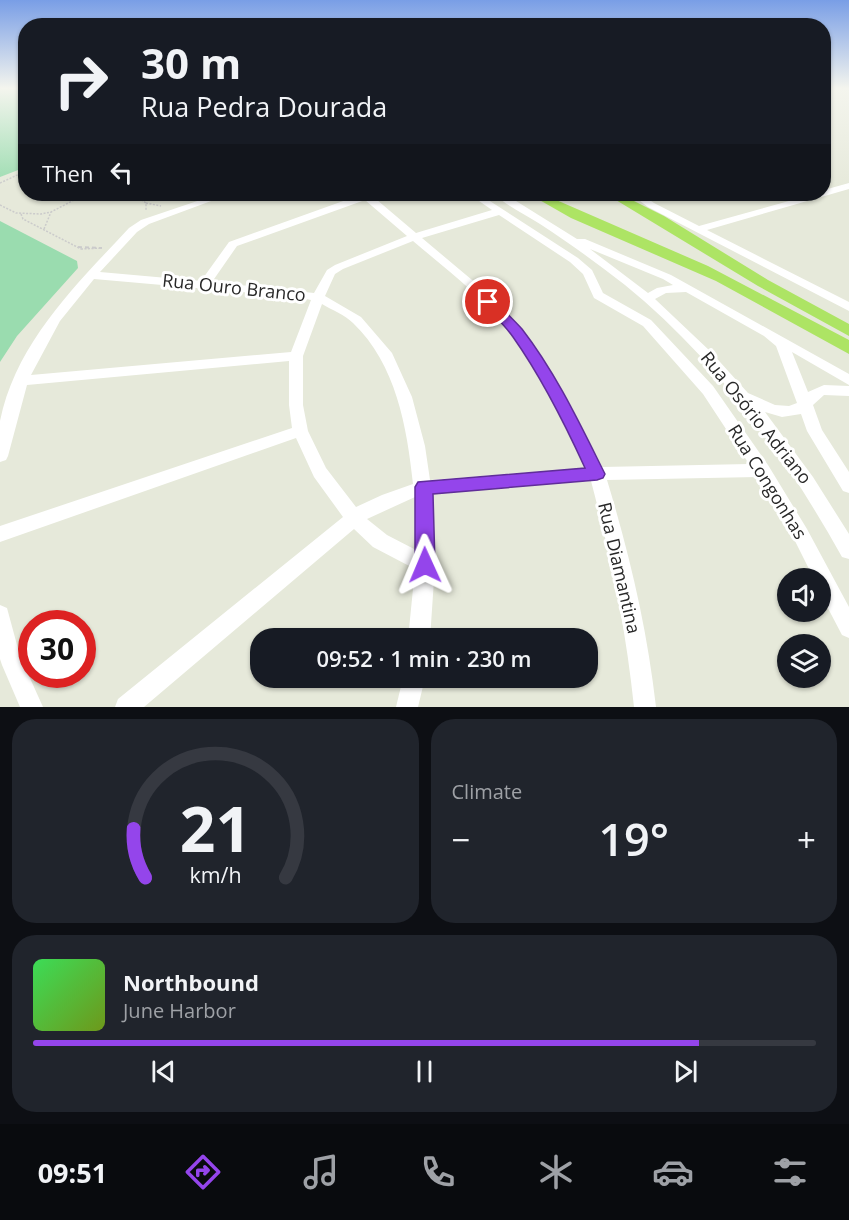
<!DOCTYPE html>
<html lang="en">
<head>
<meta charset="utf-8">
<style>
	body { margin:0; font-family:"Open Sans",sans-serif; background:#20242c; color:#f1f3f6; height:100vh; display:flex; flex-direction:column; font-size:22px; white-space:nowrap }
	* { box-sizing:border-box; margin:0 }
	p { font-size:20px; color:#9ea1a6 }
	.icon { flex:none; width:33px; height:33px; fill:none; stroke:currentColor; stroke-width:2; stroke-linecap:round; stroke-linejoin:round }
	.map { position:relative; height:707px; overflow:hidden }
	.side { display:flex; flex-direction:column; gap:12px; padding:12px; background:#0d0f14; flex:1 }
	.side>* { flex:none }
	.guide { position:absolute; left:18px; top:18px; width:813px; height:183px; border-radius:24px; box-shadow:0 2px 4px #0004; background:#171b24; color:#f1f3f6; overflow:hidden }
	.controls { position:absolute; left:777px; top:568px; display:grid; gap:12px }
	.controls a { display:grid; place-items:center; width:54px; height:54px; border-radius:50%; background:#171b24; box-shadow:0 2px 4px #0004; font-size:30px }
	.speed { position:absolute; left:18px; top:610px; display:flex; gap:12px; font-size:30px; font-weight:700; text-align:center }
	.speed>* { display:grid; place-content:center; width:78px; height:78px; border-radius:50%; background:#171b24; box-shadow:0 2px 4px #0004; line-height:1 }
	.speed .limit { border:9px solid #d22; background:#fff; color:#111 }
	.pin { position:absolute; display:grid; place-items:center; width:51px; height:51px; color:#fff; margin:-26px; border:3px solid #fff; border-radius:50%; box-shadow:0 2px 6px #0007 }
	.me { position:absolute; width:66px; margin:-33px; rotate:359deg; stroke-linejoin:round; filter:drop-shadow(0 0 4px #0008) }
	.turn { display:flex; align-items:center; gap:21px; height:126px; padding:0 24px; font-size:27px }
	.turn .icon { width:78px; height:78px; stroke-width:2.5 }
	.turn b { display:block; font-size:42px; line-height:51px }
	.then { display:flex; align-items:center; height:57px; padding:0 24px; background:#0003; gap:12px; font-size:22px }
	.big { font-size:45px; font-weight:600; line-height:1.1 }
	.side .card { flex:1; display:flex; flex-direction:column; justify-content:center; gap:9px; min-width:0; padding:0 21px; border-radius:24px; background:#20242c }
	.side .dial { align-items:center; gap:0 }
	.dial svg { height:156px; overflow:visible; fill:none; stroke:#363941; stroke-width:7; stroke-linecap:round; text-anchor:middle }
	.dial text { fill:#f1f3f6; stroke:none }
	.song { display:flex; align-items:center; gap:18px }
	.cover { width:72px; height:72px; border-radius:9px; background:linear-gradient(135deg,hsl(130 70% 55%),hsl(80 70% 35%)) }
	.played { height:6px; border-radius:3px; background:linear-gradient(90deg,#9445eb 85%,#363941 85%) }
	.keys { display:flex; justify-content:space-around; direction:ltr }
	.heat { display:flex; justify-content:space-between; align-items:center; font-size:33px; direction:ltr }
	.side .tiles { flex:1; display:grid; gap:12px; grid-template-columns:1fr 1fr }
	.card:last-child { grid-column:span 2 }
	.trip { position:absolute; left:250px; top:628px; width:348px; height:60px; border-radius:24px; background:#171b24; box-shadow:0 2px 4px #0004; font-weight:600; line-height:60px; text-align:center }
	.menu { display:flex; height:96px; justify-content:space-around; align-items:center; background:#090b0e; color:#9ea1a6 }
	.menu .icon { width:42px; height:42px }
	.menu .active { color:#9445eb }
	.menu b { font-size:27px; color:#f1f3f6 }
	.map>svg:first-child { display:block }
	.green { fill:#9adcaf }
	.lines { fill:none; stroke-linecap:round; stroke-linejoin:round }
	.path-far1 { stroke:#cbcbcb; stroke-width:1.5; stroke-dasharray:2 1.5; stroke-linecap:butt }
	.path { stroke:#cbcbcb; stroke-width:2; stroke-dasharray:4 3; stroke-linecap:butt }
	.minor { fill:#fff; fill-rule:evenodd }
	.major { fill:#ade464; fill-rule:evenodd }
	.route { fill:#9445eb; stroke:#602d99; stroke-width:1.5 }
	.labels { text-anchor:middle; stroke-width:6; stroke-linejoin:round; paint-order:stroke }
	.street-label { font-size:18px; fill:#282828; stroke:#fff }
</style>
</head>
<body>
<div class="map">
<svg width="849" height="707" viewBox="0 0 849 707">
	<rect width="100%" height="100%" fill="#e6e9da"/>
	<!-- green -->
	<g class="green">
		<path d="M0,89H25L26,167L0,177Z"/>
		<path d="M0,221L77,261L78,268L17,336L0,362Z"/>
	</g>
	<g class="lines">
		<!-- path-far1 -->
		<g class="path-far1">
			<path d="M0,183L26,171"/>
			<path d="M118,194L136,196L146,203V210"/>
			<path d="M146,203L161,206"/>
			<path d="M0,205L16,213L41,214L51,212L74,200L104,194"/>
			<path d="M21,214L23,219L81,249"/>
			<path d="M44,229L51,212"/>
			<path d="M81,249L102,248"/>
		</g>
		<!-- path -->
		<path class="path" d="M78,247L102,248"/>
		<!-- minor -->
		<g class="minor">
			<path d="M849,183V189L707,230L849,302V311L648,207L631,194H641L654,203L699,226L814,194H824V190Z"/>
			<path d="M218,194H230L149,224L137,232L100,272L201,281L229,242L360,195V194H370L416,233L492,210L469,194H479L578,258L592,270L603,293L651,320L713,386L768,465L807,529L849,607V638L842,635L820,593V579H814L795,541L757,477L607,480C630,556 647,628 656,707H634C626,629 611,557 591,481L431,493L435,565L430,639H408L415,569L373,547L354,529L144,707H115L118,699L343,517L314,477L296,438L0,542V526L292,428L289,405V361L27,385L8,456L6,460L0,462C0,449 0,434 0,421C16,342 77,284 129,228L141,220ZM365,200L407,236L335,265L327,270L314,293L212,282L237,246ZM499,215L570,262L583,274L594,298L643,326L703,394L749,464L602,467L569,402L522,329L478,285L422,238ZM413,241C447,270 486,299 513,336C543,377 564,423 586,468L430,480L425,446L412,397L392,353L361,317L325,296L335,274L343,269ZM94,279L297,297L311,300L291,352L31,375L60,321ZM322,304C332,310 345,315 353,323C396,364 407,427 413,484L382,495L356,507L326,468L308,431L303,405V356ZM415,497V499L416,550L387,535L367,519Z"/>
			<path d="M494,194H505L577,239H585L671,275L849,374V385L792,352L808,392L824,385L849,386V396L824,395L813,405L822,430L849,472V493L843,491L807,431L801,414L782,417L765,412L813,477L849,534V559L842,557C785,455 716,359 625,285C597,263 569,243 540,224C525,214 507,206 494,194ZM590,249L663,279L673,285L657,288L648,293ZM686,292L764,336L776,346L797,403L789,406L775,405L748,393L711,352L655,299L666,293Z"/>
			<path d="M0,605L7,608L20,656L43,707H20L2,665L0,659Z"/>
			<path d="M403,678H425L418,707H396Z"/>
		</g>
		<!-- major -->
		<g class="major">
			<path d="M529,194H586L580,198L554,199L708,266L849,340V354L716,281L571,218Z"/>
			<path d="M606,194H620L664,216L768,280L849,324V336L758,286Z"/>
		</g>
	</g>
	<!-- sky -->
	<linearGradient id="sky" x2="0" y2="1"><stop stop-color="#799ee6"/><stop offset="0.47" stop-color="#f4f5ee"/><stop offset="1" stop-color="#f4f5ee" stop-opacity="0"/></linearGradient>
	<rect width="849" height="188" fill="url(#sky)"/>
	<!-- route -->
	<path class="route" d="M488,298L493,299C502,309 513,319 522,329C556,373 580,424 605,474L603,478L597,480L433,494L435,565L432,571L425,574L418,571L415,565V487L418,482L585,468C564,422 542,378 513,337C504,324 492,314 482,302Z"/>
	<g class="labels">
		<!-- street labels -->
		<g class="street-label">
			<text transform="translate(234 288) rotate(6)" y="6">Rua Ouro Branco</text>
			<text transform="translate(756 418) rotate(51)" y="6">Rua Osório Adriano</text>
			<text transform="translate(767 482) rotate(58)" y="6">Rua Congonhas</text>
			<text transform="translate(619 568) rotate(77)" y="6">Rua Diamantina</text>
		</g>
	</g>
</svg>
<div class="controls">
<a><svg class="icon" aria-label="sound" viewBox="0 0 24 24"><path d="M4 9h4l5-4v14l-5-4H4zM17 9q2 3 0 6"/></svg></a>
<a><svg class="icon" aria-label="layers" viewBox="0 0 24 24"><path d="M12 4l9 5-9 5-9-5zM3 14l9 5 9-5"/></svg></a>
</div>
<div class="speed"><div class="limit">30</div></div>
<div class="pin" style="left:488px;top:302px;background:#d93025"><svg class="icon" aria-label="arrive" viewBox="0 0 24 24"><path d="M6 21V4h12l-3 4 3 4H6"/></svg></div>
<svg class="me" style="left:425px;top:565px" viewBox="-20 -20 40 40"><path d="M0-17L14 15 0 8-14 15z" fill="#9445eb" stroke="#fff" stroke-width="4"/></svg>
<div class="trip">09:52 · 1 min · 230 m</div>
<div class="guide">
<div class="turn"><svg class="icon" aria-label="right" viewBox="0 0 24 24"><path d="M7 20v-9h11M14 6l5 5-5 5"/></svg><div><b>30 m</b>Rua Pedra Dourada</div></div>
<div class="then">Then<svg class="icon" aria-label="left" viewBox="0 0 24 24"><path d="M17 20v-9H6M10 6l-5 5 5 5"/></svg></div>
</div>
</div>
<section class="side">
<div class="tiles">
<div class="card dial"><svg viewBox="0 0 100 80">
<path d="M14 69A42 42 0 1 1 86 69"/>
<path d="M14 69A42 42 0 0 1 8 44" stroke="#9445eb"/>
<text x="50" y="56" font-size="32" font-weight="700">21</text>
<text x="50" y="72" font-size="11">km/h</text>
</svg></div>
<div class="card"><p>Climate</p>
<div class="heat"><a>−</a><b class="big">19°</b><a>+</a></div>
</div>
<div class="card">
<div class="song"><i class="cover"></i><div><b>Northbound</b><p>June Harbor</p></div></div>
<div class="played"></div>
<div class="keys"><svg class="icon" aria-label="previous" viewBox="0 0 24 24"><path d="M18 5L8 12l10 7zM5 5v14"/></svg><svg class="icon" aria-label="pause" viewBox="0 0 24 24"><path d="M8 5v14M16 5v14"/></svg><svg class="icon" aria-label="next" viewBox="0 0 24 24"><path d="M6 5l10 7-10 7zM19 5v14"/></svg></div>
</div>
</div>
</section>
<nav class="menu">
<b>09:51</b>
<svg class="icon active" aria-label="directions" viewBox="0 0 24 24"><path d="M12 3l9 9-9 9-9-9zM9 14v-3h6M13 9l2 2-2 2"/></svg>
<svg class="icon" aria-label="music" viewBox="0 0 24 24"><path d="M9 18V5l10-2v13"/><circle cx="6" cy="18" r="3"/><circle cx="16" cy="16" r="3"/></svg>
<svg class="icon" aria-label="phone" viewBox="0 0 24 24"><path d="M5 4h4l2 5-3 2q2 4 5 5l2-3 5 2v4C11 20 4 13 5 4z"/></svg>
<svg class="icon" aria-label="climate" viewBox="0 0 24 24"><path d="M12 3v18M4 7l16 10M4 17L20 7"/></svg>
<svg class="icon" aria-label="car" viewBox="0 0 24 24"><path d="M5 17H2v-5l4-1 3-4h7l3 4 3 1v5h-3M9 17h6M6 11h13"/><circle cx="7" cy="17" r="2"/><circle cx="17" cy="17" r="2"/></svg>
<svg class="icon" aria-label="filters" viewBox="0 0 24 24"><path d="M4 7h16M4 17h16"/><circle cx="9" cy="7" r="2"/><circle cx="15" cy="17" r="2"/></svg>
</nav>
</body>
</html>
